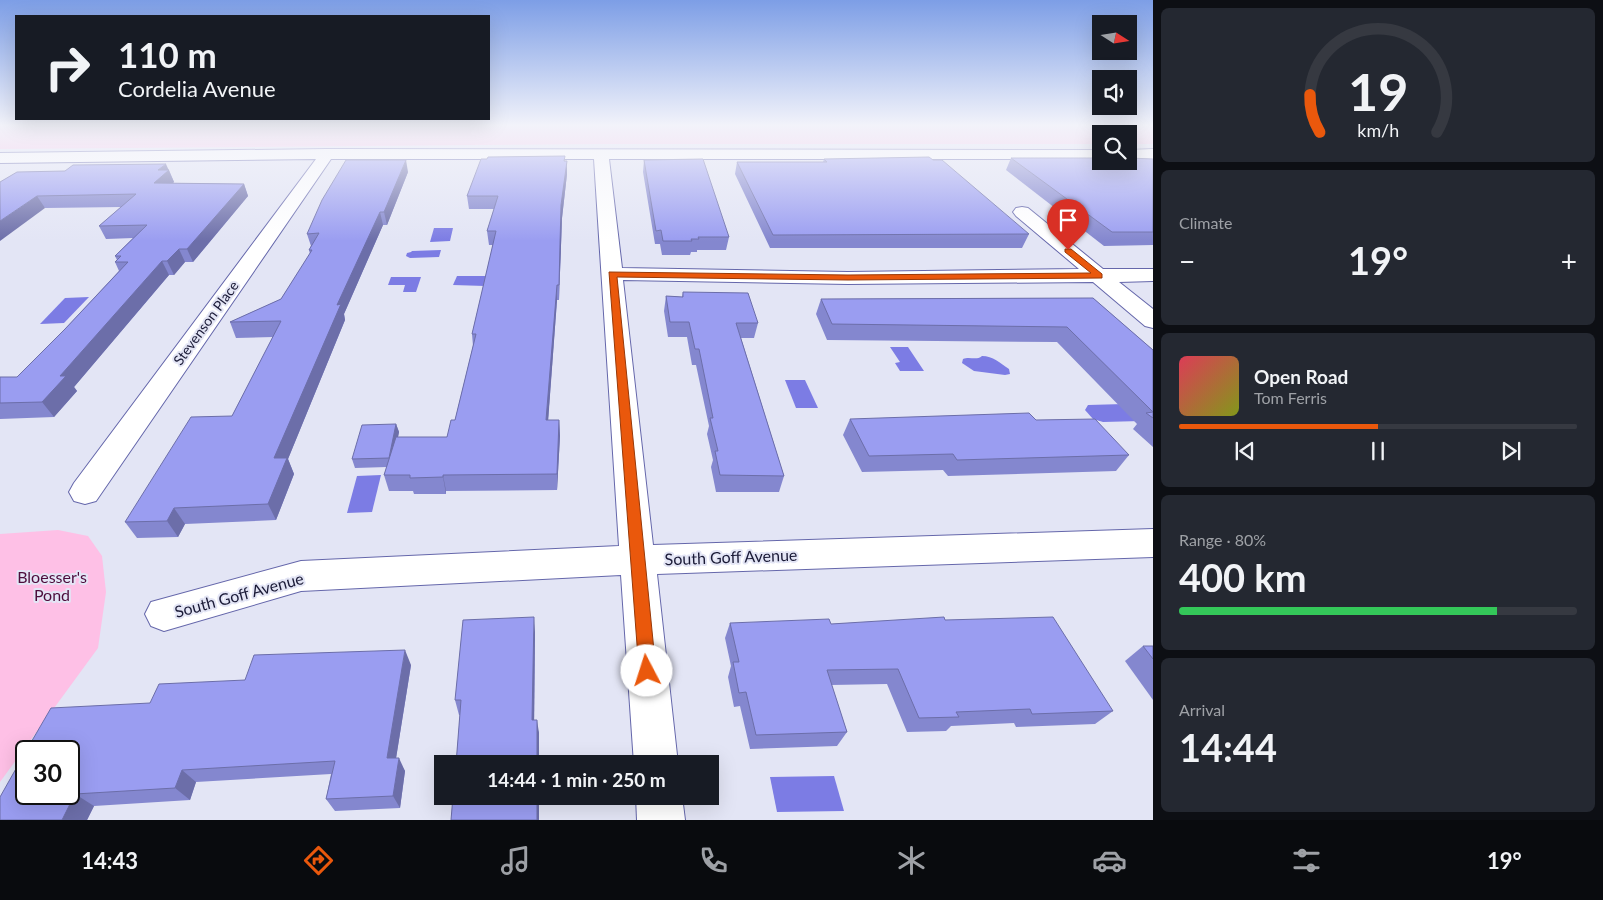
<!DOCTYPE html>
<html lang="en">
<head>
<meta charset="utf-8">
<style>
	body { margin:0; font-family:Lato,sans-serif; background:#242831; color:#f1f3f6; height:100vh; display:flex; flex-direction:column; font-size:19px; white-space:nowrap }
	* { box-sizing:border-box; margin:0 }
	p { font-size:16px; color:#9ea1a6 }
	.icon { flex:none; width:28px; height:28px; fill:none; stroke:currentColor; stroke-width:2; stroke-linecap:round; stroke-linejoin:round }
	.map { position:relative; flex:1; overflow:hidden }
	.details { display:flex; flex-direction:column; gap:8px; padding:8px; background:#0d0f14; width:450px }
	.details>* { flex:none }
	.top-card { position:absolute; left:15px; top:15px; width:475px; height:105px; border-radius:0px; box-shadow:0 5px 20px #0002; background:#171b24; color:#f1f3f6; overflow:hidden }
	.needle { width:32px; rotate:102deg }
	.tools { position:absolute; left:1092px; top:15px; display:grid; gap:10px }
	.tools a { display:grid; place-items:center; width:45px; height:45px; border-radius:0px; background:#171b24; box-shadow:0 5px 20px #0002; font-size:25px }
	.speed { position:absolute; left:15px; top:740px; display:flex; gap:10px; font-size:25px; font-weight:700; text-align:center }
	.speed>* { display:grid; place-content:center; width:65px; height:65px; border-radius:50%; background:#171b24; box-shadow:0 5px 20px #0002; line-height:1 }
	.speed .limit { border:2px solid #111; border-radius:8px; background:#fff; color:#111 }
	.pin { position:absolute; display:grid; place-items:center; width:42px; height:42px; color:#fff; margin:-51px -21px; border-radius:50% 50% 50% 0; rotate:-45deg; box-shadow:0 0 5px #0007 }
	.pin .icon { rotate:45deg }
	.me { position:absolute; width:55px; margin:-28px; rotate:355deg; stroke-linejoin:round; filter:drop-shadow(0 0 4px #0008) }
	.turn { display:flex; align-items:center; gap:18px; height:105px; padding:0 20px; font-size:22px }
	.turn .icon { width:65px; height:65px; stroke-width:2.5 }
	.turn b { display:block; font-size:35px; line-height:42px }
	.big { font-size:38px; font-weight:700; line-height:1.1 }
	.details .card { flex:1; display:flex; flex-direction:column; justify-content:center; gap:8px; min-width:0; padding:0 18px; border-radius:8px; background:#242831 }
	.details .dial { align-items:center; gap:0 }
	.dial svg { height:130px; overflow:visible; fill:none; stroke:#363941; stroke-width:7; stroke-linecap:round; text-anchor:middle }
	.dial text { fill:#f1f3f6; stroke:none }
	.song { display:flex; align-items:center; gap:15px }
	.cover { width:60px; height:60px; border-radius:8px; background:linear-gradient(135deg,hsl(350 70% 55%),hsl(70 70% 35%)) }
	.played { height:5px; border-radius:2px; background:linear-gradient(90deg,#ea580c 50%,#363941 50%) }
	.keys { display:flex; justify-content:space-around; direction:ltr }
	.heat { display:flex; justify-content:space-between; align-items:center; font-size:28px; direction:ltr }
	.charge { height:8px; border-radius:4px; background:linear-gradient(90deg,#34c759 80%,#363941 0) }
	.trip { position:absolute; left:434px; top:755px; width:285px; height:50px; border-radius:0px; background:#171b24; box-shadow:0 5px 20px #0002; font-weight:700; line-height:50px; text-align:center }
	.menu { display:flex; height:80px; justify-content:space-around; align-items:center; background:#090b0e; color:#9ea1a6 }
	.menu .icon { width:35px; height:35px }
	.menu .selected { color:#ea580c }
	.menu b { font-size:22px; color:#f1f3f6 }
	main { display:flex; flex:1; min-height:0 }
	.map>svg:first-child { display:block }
	.green { fill:#fec0e6 }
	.water { fill:#7c7ce4 }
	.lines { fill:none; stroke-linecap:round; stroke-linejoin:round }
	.minor-casing { stroke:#6567ab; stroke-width:2 }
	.minor { fill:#fff; fill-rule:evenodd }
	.wall { fill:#8487cf }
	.shaded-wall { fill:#6c6ea9 }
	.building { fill:#9a9df1; stroke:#6c6ea9 }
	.route { fill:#ea580c; stroke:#983908 }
	.labels { text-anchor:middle; stroke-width:4; stroke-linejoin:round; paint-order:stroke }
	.street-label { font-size:14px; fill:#1a1a36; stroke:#e3e5f5 }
	.near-street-label { font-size:16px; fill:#1a1a36; stroke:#e3e5f5 }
	.near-park-label { font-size:16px; fill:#4d0c3c; stroke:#e3e5f5 }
</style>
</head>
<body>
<main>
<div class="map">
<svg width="1153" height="820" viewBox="0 0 1153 820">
	<rect width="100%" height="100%" fill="#e3e5f5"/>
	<!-- green -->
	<g class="green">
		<path d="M0,126H1153V144H1129V134H1101V144H605L0,149Z"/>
		<path d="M58,530L88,536L102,556L106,592L98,648L0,782V534Z"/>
	</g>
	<!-- water -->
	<g class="water">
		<path d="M434,228H453L450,241L430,242Z"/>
		<path d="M441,250L439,257L410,258L406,256L407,253L411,252L412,251Z"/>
		<path d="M457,276H488L485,286L453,285Z"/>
		<path d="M391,277H421L416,292H403L405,285H388Z"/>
		<path d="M89,297L64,323L40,324L65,298Z"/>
		<path d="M890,347H908L924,371H900L895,363L900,362Z"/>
		<path d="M982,356C993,356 1000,363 1009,369L1010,374L1005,375L974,371L962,363L963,359C970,356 976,361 982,356Z"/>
		<path d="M785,380H805L818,408H796Z"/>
		<path d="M1124,404L1141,421L1103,422L1093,419L1085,410L1088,405Z"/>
		<path d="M381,475L372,512L347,513L357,476Z"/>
		<path d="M834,776L844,811L777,812L770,777Z"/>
	</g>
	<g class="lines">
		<!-- minor casing -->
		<g class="minor-casing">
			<g id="minor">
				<path d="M327,149L1101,150V159H609L622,268L848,272L1079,269L1016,216L1013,212L1016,208L1022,207L1028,208L1103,269H1153V281L1119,282L1153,309V328L1145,326L1093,282L848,284L623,280L653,545L1153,529V557L657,574L678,764H634L621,575L301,591L164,631L151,626L145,614L151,602L301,561L619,546L594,159H331L96,501L85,504L74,501L69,492L74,483L316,159L0,163V153Z"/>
				<path d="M1153,149V159L1129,158V150Z"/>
				<path d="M636,796H682L685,820H637Z"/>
			</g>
		</g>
		<!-- minor -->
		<use href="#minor" class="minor"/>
	</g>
	<!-- wall -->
	<g class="wall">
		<path d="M1011,158L1153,159V245L1104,246L1006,170Z"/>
		<path d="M824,159L1029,234L1022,248H770L735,174L737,162H823Z"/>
		<path d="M644,160L729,237L726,250H697V252H691L690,255H662L660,244H655L643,172Z"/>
		<path d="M565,161L567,174L562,218L559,300H557L548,420H559L560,436L557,490L446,491V494H414L413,491H389L384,475L387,467L355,468L352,459L396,424L399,432L398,437H447L455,420L473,346L472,334L493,245H489L487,231L494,209H469L467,196Z"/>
		<path d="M169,170L174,182L173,183L244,184L248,196L193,262H185L174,275H169L74,387L77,391L54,417L0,419V377H17L65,329L119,271L115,262L117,260L115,256L133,238L106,239L99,226L121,207L45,208L0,182L65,171Z"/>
		<path d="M408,172L387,225H383L344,314L345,320L288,459L294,474L276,520L185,524L178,537L137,538L125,522L232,416L273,337L236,338L230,322L281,299L310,254L309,250L311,246L307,234Z"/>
		<path d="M683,292L758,323L754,338H741L784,476L779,492H716L711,467L713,460L707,434L709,426L696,365H692L687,337H668L664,311L666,296L682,297Z"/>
		<path d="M1093,298L1153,350V447L1133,429L1137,424L1057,342L827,340L816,314L821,299Z"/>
		<path d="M850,419L1036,420L1129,455L1116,471L948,476L943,470L862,472L843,435Z"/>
		<path d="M945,620L1113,711L1095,724L1016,727L1014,723L951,726L946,731L907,732L887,684L831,685L847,732L837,746L750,749L740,706L734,707L728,677L731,666L725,638L730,623L831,624Z"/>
		<path d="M535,632L534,720L539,733V764H456L460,715H459L455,700Z"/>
		<path d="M1143,646H1153V700L1125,661Z"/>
		<path d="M411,665L396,758L405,771L400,808L335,811L326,799L331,774L196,782L190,800L94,806L87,820H0L150,703L245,680Z"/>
	</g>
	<!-- shaded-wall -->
	<g class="shaded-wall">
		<path d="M406,160L408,172L387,225L384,212Z"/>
		<path d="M567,161V174L562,218L559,300L561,205Z"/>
		<path d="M166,164L174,182L160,195L154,183L158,170Z"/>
		<path d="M244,184L248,196L193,262L187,249Z"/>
		<path d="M37,196L45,208L0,241V221Z"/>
		<path d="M380,212L383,225L344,314L345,320L288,459L294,474L276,520L268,504L274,458L337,305Z"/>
		<path d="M179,249L185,262L174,275L167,261Z"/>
		<path d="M162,261L169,275L74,387L77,391L54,417L42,402L60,376Z"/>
		<path d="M557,285V300L547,436L546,420Z"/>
		<path d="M559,420L560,436L557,490V474Z"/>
		<path d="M396,424L399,432L392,466L389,458Z"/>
		<path d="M443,475L446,491V494L443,477Z"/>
		<path d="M174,508L185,524L178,537L167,521Z"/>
		<path d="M534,617L535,632L534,733L532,720Z"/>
		<path d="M405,650L411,665L394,771L387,758Z"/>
		<path d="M537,720L539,733V764H537Z"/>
		<path d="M399,758L405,771L400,808L393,796Z"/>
		<path d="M182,770L196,782L190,800L175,788Z"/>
		<path d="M75,794L94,806L87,820H62Z"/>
		<rect x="537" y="796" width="2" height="24"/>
	</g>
	<!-- building -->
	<g class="building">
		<path d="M565,156L564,161H567L561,205L559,285H557L546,420H559L557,474L443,475V477L410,478V475H384L396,437H447L451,420H455L476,334H472L496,231H487L498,196H467L481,159H487L488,157Z"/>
		<path d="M929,157L933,160H942L1029,234L773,235L737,162H827L824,159Z"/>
		<path d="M1011,158H1101V161H1129V158L1153,159V232H1112Z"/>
		<path d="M703,159L729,237H698L699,239H691L692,241H663L661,230L656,231L644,160Z"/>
		<path d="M346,160H406L384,212H380L337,305L341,304L274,458H287L268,504L174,508L167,521L125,522L191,417L232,416L281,321L230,322L281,299L312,250H309L319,233L307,234L322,200Z"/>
		<path d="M166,164L158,170H169L154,183L244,184L187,249H179L167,261H162L60,376H66L42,402L0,403V377H17L65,329L128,262H115L121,256H115L147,225L99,226L136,194L37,196L0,221V182L17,172L65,171L73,165Z"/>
		<path d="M683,292L748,293L758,323H736L784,476L720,475L715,451H718L710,418H713L699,349H695L689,322H670L666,296L683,297Z"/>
		<path d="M1093,298L1153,350V412L1067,327L832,324L821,299Z"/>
		<path d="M1153,412V418L1146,413Z"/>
		<path d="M1029,413L1036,420L1095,419L1129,455L957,460L953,454L869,456L850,419Z"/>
		<path d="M396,424L389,458L352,459L362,425Z"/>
		<path d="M534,617L532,720H537V764H456L461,700H455L463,620Z"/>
		<path d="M944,617L945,620L1053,617L1113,711L1032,714L1030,709L956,712L959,717L919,718L898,669L827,670L847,732L756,735L746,692L739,693L733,662H739L730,623L829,619L831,624Z"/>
		<path d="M1143,646H1153V659Z"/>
		<path d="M405,650L387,758H399L393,796L326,799L335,761L182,770L175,788L75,794L62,820H0V797L26,751V794H69V751H26L51,708L150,703L159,684L245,680L254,655Z"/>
		<path d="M453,796H537V820H451Z"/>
	</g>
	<!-- sky -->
	<linearGradient id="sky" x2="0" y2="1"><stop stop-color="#7d9ee6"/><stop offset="0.52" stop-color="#f2f3fa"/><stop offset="1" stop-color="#f2f3fa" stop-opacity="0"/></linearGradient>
	<rect width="1153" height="241" fill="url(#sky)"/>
	<!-- route -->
	<path class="route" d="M1065,249H1071L1102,274V278L848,280L617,277L656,671L653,677L647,679L642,677L639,671L609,272L848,275L1091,273L1065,252Z"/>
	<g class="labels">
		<!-- street labels -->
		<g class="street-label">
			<text transform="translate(206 323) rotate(-54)" y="5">Stevenson Place</text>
		</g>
		<!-- near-street labels -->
		<g class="near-street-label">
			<text transform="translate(731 557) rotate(-2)" y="6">South Goff Avenue</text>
			<text transform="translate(239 595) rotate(-15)" y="6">South Goff Avenue</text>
		</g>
		<!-- near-park labels -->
		<g class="near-park-label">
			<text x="52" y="583">Bloesser's<tspan x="52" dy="18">Pond</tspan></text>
		</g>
	</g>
</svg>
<div class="tools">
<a><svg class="needle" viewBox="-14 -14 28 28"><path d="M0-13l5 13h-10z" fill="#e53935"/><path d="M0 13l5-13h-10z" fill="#9ea1a6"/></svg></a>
<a><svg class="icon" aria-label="sound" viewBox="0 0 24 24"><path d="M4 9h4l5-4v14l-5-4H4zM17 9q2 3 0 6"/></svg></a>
<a><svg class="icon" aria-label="search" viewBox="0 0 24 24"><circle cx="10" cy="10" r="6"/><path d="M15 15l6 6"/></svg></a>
</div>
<div class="speed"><div class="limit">30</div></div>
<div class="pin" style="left:1068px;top:250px;background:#d93025"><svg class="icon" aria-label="arrive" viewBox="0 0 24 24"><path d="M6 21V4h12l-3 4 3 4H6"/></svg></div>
<svg class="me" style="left:647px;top:671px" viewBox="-20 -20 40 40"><circle r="19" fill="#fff"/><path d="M0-13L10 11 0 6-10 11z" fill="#ea580c"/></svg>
<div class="trip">14:44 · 1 min · 250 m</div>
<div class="top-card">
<div class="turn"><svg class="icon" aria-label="right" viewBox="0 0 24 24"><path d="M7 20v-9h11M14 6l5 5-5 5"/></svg><div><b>110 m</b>Cordelia Avenue</div></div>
</div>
</div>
<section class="details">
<div class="card dial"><svg viewBox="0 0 100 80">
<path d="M14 69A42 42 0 1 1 86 69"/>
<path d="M14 69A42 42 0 0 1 8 46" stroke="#ea580c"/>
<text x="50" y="56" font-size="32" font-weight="700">19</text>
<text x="50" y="72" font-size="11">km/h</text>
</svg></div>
<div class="card"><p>Climate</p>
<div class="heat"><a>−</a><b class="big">19°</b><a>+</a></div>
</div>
<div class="card">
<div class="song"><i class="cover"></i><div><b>Open Road</b><p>Tom Ferris</p></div></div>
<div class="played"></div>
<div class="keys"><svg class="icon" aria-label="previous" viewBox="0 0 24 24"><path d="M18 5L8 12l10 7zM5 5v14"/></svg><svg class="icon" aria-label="pause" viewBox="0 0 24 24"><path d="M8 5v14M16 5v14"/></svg><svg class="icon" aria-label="next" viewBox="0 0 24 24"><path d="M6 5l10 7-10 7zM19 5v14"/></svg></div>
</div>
<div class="card"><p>Range · 80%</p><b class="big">400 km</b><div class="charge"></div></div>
<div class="card"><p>Arrival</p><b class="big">14:44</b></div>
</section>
</main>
<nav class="menu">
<b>14:43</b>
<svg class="icon selected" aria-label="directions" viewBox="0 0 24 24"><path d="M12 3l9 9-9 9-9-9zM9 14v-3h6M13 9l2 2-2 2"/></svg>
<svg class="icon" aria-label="music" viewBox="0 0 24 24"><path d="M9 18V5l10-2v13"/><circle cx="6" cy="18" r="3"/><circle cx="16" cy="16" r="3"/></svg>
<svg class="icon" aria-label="phone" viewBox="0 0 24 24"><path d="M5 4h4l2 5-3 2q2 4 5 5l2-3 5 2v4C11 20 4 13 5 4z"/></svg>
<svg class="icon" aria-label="climate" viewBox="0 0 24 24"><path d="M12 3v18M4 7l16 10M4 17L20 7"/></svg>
<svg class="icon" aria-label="car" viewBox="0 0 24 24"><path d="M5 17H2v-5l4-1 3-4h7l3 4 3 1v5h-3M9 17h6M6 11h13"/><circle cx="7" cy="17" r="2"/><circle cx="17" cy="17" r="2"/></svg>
<svg class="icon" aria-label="filters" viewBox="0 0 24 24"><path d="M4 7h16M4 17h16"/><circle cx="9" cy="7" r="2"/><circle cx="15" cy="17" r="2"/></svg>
<b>19°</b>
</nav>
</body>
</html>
